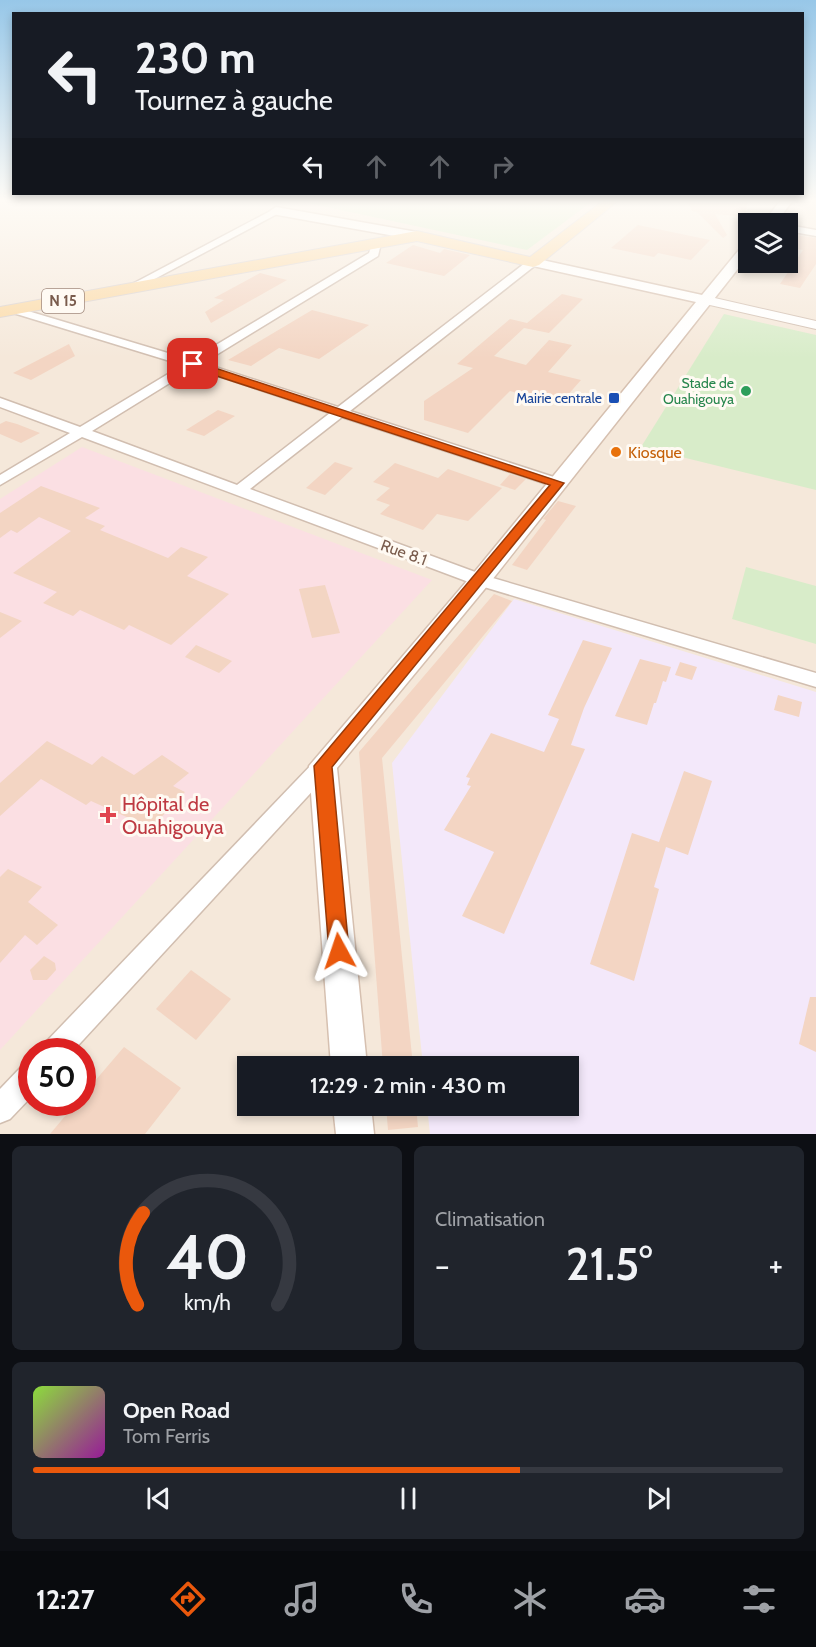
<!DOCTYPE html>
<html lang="fr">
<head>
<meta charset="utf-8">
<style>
	body { margin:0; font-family:Cabin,sans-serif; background:#20242c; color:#f1f3f6; height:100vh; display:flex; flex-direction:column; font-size:22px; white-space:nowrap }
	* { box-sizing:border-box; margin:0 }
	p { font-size:20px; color:#9ea1a6 }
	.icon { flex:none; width:33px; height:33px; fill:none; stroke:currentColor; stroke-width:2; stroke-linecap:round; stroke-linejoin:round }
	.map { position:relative; height:1134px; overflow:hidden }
	.details { display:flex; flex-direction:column; gap:12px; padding:12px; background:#0d0f14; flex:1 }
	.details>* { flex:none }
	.guide { position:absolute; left:12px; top:12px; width:792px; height:183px; border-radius:0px; box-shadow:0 3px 9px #0003; background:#171b24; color:#f1f3f6; overflow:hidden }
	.tools { position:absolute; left:738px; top:213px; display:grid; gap:12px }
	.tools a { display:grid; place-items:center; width:60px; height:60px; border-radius:0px; background:#171b24; box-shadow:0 3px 9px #0003; font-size:30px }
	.speed { position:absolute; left:18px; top:1038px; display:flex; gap:12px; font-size:30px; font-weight:700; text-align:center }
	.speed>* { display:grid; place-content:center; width:78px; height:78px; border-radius:50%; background:#171b24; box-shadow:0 3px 9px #0003; line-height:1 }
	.speed .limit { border:9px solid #d22; background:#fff; color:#111 }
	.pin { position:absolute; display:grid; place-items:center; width:51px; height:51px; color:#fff; margin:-26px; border-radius:12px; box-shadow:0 3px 9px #0006 }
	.me { position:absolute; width:66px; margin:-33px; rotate:355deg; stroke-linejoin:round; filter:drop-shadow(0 0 4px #0008) }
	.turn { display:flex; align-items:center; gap:21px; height:126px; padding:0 24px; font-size:27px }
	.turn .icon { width:78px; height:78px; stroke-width:2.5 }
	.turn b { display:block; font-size:42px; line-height:51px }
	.lanes { display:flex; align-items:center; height:57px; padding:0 24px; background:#0003; justify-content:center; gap:30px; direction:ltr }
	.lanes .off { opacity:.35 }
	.big { font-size:45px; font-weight:600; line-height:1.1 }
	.details .tile { flex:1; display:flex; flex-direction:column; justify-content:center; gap:9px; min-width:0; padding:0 21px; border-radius:9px; background:#20242c }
	.details .dial { align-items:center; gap:0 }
	.dial svg { height:156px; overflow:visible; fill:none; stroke:#363941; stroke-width:7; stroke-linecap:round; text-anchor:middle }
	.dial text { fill:#f1f3f6; stroke:none }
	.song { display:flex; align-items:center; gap:18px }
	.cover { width:72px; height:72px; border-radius:9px; background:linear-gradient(135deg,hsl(90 70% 55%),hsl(300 70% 35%)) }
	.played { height:6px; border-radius:3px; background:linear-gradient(90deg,#ea580c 65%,#363941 65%) }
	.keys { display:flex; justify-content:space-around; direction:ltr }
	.heat { display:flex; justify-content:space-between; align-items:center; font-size:33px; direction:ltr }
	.details .tiles { flex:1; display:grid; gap:12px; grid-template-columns:1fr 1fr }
	.tile:last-child { grid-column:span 2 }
	.trip { position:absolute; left:237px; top:1056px; width:342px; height:60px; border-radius:0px; background:#171b24; box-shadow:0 3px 9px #0003; font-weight:600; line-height:60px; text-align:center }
	.tab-bar { display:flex; height:96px; justify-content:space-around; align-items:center; background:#090b0e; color:#9ea1a6 }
	.tab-bar .icon { width:42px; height:42px }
	.tab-bar .on { color:#ea580c }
	.tab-bar b { font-size:27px; color:#f1f3f6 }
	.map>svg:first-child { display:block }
	.residential { fill:#f5e8da; fill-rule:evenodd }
	.education { fill:#f3e8fa }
	.medical { fill:#fbdfe3 }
	.green { fill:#d8ecc9 }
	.building { fill:#f3d5c3 }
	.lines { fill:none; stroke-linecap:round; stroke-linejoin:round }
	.minor-casing { stroke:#d1beb0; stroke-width:3 }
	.tertiary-casing { stroke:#d1beb0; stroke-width:2 }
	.secondary-casing { stroke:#d6c0b0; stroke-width:3 }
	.primary-casing { stroke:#dad1cd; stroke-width:2 }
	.minor { fill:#fff; fill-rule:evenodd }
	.tertiary { fill:#fff; fill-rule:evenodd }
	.secondary { fill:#fff; fill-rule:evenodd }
	.primary { fill:#fbd9a5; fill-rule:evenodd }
	.route { fill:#ea580c; stroke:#983908; stroke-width:1.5 }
	.leisure-dot { fill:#2e9e5b; stroke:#fffaf3; stroke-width:2 }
	.transit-dot { fill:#1a4fb4; stroke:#fffaf3; stroke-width:2 }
	.food-dot { fill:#e8710a; stroke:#fffaf3; stroke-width:2 }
	.health-dot { fill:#e0444e; stroke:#fffaf3; stroke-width:2 }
	.labels { text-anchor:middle; stroke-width:6; stroke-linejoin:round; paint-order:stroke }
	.far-leisure-label { font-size:14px; fill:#27864d; stroke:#fffaf3; text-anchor:end }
	.far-transit-label { font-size:14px; fill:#164399; stroke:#fffaf3; text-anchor:end }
	.shield { fill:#fffaf3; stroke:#a28b7f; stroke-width:1.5 }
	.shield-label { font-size:15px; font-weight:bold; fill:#7a5c4d }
	.food-label { font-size:16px; fill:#c56008; stroke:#fffaf3; text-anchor:start }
	.street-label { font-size:16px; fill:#7a5c4d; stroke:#fffaf3 }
	.near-health-label { font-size:20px; fill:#be3a42; stroke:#fffaf3; text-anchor:start }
</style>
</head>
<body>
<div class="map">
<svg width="816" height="1134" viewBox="0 0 816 1134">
	<rect width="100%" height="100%" fill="#fdf6ec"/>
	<!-- residential -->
	<path class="residential" d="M0,200H816V1134H0ZM748,224H788V262H748ZM32,1052H82V1102H32ZM248,1066H568V1106H248Z"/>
	<!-- education -->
	<path class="education" d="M514,599L816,692V1134H430L427,1106H568V1066H423L392,763Z"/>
	<!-- medical -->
	<path class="medical" d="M82,447L432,580L0,1050V499Z"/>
	<!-- green -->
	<g class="green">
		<path d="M317,200H594L527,250L308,203Z"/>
		<path d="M724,314L816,335V490L641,447Z"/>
		<path d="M746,567L816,586V644L732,619Z"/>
	</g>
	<!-- building -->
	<g class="building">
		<path d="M721,200H748L745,217L715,214L727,235L723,238L697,212L692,211L688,203L722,201Z"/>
		<path d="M638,225L710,240L691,260L658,253L654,257L611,248Z"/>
		<path d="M796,235L816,238V264L800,288L780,284L803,250L790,248Z"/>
		<path d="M413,245L440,253L444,249L470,255L444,276L386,263Z"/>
		<path d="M260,273L287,280L211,323L205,312L224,300L214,298Z"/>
		<path d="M562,294L583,299L549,333L524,328L494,356L526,365L549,340L572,345L548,372L581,380L559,405L510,391L468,433L424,420V401L473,368L457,364L510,319L527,323Z"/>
		<path d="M312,310L369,325L319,359L279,348L251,366L228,360Z"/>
		<path d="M69,344L75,356L31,380L13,373Z"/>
		<path d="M218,410L235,416L204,436L186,430Z"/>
		<path d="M6,421L17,424L40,433L21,443L0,434V424Z"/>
		<path d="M335,462L353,468L325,495L306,488Z"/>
		<path d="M395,463L438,478L448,469L502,488L468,521L437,514L423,530L380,514L390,505L376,500L390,488L373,482Z"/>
		<path d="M510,474L526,479L515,490L500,485Z"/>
		<path d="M41,486L100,508L85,518L105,526L100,530L168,558L181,547L208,557L187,576L229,594L171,645L129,625L124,630L80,610L73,616L43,603L57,592L13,573L71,531L39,517L17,533L11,530L0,538V513Z"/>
		<path d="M558,501L576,506L527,570L512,565L546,520L543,519Z"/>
		<path d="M325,585L340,633L312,638L299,589Z"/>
		<path d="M494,594L512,601L382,758L413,1066H383L359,752Z"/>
		<path d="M0,612L22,621L0,638Z"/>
		<path d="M583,640L612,648L584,708L571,745L585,749L504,934L462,916L494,852L444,830L471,786L467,785L470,778L466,777L491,733L544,752L559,719L548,715Z"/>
		<path d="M196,645L232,661L219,673L185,657Z"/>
		<path d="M640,659L671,667L666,682L663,681L656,703H654L647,725L615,716Z"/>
		<path d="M680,662L697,667L692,680L675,675Z"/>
		<path d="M778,695L802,702L799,717L774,710Z"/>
		<path d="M47,741L92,765L102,756L134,775L162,755L189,773L173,786L185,792L151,828L91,801L86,805L41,779L0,816V783Z"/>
		<path d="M684,771L712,781L688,855L666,847L654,887L659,889L634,981L590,964L632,833L659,842Z"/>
		<path d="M8,869L42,887L28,902L58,925L37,945L25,935L0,963V877Z"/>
		<path d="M44,956L55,963L56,970L47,980H33L30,970Z"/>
		<path d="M191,970L231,999L196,1040L156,1009Z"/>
		<path d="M810,997H816V1052L799,1044Z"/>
		<path d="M124,1047L181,1088L145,1134H50L77,1102H82V1096Z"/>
		<path d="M386,1106H416L418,1127L388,1130Z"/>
	</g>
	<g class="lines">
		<!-- minor casing -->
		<g class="minor-casing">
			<g id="minor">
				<path d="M276,208L279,209V213L130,292L121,290Z"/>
				<path d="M788,225L816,230V236L788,231Z"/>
				<path d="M373,241L381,243L378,256L203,363L338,407L529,260H537V264L350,411L563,480L565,483L558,487L553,486L342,417L250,489L486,576L816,673V687L474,584L82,437L0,485V475L70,433L0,407V398L80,427L183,365L10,312V308H18L191,360L369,253ZM194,368L330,413L237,485L92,431Z"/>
				<path d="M323,758L330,760L333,766L330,772L72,1052H41L45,1043L316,760Z"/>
				<path d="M32,1063V1096L10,1119L0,1123V1089L22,1066Z"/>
			</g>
		</g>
		<!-- tertiary casing -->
		<g class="tertiary-casing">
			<path id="tertiary" d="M706,296L816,321V329L701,303V297Z"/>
		</g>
		<!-- secondary casing -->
		<g class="secondary-casing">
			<g id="secondary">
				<path d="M781,200H793L775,224H762Z"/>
				<path d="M276,207L417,232L424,236L417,240L272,214L270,211Z"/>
				<path d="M748,244V256L488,585L337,768L367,1066H331L309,766L472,575L696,302L533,266L526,262L533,258L702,295L743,245Z"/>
				<path d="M333,1106H371L374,1134H336Z"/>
			</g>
		</g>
		<!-- primary casing -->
		<g class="primary-casing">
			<path id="primary" d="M604,200H619L539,265L533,267L417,241L0,317V307L417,231L530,257Z"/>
		</g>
		<!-- minor -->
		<use href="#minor" class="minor"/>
		<!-- tertiary -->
		<use href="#tertiary" class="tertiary"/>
		<!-- secondary -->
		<use href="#secondary" class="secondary"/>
		<!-- primary -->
		<use href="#primary" class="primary"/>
	</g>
	<!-- sky -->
	<linearGradient id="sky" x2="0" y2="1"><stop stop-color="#97c7e8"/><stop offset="0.56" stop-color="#fefbf6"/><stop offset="1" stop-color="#fefbf6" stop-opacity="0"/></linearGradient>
	<rect width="816" height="358" fill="url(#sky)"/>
	<!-- route -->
	<path class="route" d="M189,362H197L564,483L332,767L349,951L346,957L339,960L332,957L329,951L314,766L550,485L189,367Z"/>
	<!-- markers -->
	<circle class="leisure-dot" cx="746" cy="391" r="6"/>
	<rect class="transit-dot" x="608" y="392" width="12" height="12" rx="3"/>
	<circle class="food-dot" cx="616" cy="452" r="6"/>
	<path class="health-dot" d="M105 806h6v6h6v6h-6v6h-6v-6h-6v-6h6z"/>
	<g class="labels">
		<!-- far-leisure labels -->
		<g class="far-leisure-label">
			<text x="734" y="388">Stade de<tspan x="734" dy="16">Ouahigouya</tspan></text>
		</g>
		<!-- far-transit labels -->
		<g class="far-transit-label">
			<text x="602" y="403">Mairie centrale</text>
		</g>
		<!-- shield labels -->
		<rect class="shield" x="42" y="289" width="42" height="24" rx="4.5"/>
		<g class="shield-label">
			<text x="63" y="306">N 15</text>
		</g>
		<!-- food labels -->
		<g class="food-label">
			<text x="628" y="458">Kiosque</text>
		</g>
		<!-- street labels -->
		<g class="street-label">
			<text transform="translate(404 552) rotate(20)" y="6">Rue 8.1</text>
		</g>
		<!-- near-health labels -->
		<g class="near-health-label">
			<text x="122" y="811">Hôpital de<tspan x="122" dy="23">Ouahigouya</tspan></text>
		</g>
	</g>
</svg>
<div class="tools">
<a><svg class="icon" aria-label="layers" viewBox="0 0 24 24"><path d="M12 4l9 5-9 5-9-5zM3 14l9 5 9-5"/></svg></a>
</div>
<div class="speed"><div class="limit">50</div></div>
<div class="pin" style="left:193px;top:364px;background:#d93025"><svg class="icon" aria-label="arrive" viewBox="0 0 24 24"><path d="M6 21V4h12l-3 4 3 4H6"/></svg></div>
<svg class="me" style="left:339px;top:951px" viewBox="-20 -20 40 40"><path d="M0-17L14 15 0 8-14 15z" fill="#ea580c" stroke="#fff" stroke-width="4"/></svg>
<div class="trip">12:29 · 2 min · 430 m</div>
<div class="guide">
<div class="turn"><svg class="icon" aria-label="left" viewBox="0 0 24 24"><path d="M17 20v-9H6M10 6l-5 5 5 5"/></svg><div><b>230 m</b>Tournez à gauche</div></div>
<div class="lanes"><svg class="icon" aria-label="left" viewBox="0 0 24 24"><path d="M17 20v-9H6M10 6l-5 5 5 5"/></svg><svg class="icon off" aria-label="ahead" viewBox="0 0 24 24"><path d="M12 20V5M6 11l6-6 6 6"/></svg><svg class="icon off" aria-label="ahead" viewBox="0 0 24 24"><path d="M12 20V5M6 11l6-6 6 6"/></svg><svg class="icon off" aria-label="right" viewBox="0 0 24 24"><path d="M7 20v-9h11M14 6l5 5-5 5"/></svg></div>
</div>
</div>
<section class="details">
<div class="tiles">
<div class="tile dial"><svg viewBox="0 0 100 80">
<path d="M14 69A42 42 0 1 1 86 69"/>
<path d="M14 69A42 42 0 0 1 17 22" stroke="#ea580c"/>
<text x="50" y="56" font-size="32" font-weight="700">40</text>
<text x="50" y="72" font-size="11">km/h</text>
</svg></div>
<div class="tile"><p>Climatisation</p>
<div class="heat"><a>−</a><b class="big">21.5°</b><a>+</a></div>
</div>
<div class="tile">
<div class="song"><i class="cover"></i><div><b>Open Road</b><p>Tom Ferris</p></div></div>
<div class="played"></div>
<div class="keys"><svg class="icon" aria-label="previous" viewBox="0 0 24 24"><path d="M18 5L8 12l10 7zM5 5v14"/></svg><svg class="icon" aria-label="pause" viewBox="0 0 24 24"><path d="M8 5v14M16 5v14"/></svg><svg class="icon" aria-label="next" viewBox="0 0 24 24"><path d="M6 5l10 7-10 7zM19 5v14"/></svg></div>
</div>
</div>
</section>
<nav class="tab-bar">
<b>12:27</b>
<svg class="icon on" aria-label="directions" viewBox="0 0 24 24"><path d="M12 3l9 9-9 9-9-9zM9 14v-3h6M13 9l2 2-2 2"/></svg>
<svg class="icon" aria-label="music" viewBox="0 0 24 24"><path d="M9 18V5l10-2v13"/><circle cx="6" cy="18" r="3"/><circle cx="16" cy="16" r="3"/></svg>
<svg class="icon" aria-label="phone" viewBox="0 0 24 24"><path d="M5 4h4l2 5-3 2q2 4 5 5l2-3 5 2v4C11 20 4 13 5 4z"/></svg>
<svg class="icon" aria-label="climate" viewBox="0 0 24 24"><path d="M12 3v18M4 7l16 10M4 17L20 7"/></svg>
<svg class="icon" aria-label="car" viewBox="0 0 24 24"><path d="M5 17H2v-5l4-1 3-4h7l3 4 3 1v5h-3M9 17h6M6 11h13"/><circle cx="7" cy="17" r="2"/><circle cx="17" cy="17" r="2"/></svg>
<svg class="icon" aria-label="filters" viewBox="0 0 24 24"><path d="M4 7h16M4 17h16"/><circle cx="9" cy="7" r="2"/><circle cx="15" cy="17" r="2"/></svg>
</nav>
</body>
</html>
